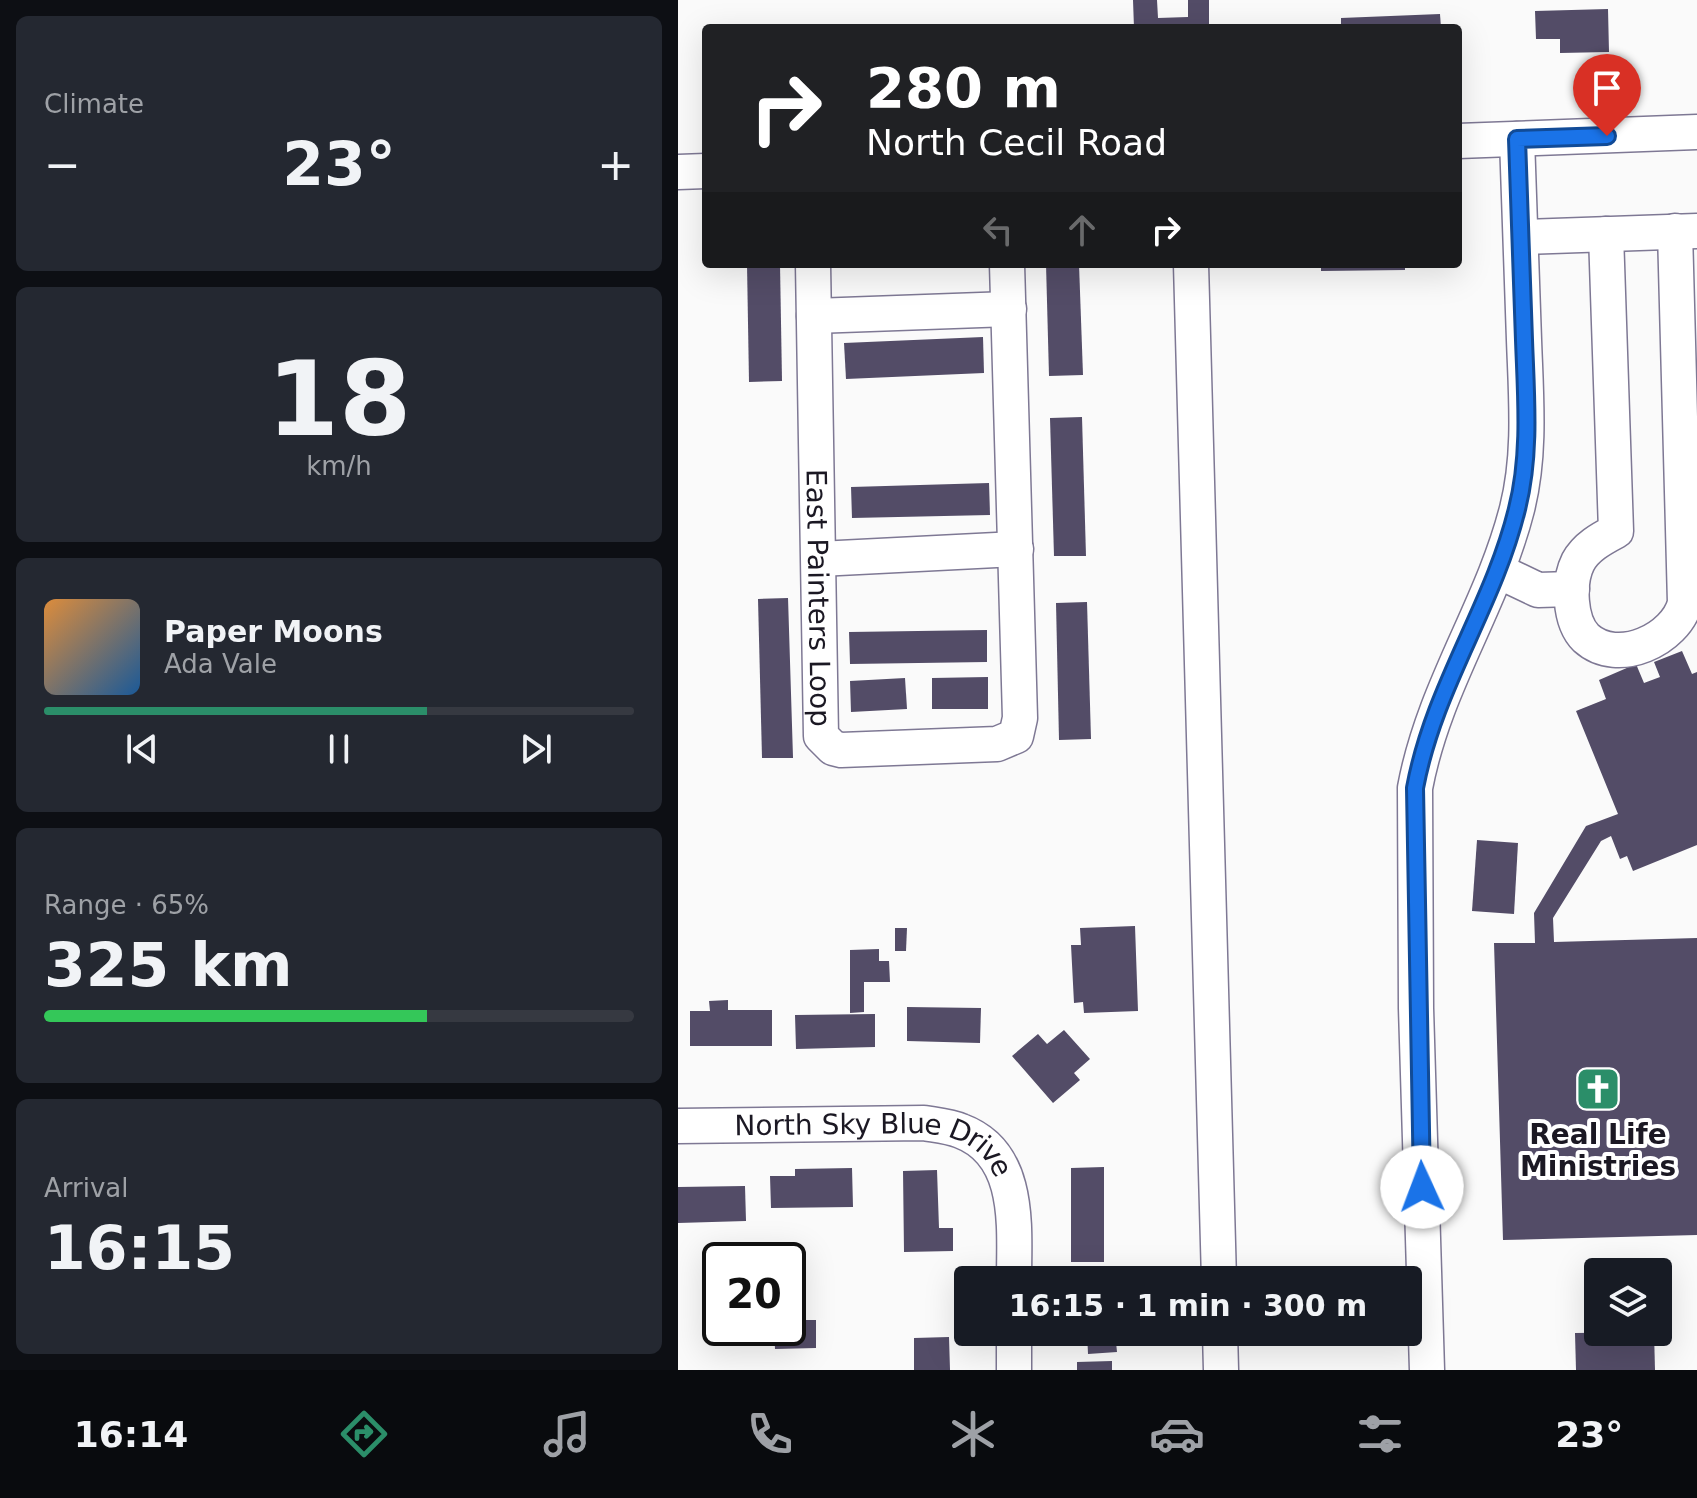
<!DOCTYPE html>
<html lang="en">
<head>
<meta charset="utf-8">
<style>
	body { margin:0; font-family:"DejaVu Sans",sans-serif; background:#242831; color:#f1f3f6; height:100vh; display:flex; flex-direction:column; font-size:30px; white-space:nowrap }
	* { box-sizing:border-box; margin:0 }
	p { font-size:26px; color:#9ea1a6 }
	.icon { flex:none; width:44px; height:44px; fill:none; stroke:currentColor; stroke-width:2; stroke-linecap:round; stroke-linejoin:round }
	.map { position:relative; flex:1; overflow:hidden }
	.sheet { display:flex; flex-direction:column; gap:16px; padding:16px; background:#0d0f14; width:678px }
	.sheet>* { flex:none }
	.guide { position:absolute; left:24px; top:24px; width:760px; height:244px; border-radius:8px; box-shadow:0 8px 32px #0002; background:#202124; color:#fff; overflow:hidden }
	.tools { position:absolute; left:906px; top:1258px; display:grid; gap:16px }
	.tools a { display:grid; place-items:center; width:88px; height:88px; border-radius:8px; background:#171b24; box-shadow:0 8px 32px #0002; font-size:40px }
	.speed { position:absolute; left:24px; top:1242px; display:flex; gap:16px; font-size:40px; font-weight:700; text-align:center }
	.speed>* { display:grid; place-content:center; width:104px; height:104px; border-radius:50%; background:#171b24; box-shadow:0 8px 32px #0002; line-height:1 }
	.speed .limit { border:4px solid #111; border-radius:12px; background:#fff; color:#111 }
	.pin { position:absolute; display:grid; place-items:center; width:68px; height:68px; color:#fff; margin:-82px -34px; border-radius:50% 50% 50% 0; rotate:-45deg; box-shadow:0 0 8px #0007 }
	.pin .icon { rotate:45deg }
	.me { position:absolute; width:88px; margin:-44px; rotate:358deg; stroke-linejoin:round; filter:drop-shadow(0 0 6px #0008) }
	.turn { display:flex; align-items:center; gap:28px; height:168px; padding:0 32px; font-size:36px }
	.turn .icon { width:104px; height:104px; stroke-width:2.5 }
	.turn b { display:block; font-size:56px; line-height:68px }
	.lanes { display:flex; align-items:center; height:76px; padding:0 32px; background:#0003; justify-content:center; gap:40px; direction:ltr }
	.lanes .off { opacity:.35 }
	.big { font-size:60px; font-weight:700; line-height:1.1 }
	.sheet .widget { flex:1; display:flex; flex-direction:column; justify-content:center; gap:12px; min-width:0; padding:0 28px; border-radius:12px; background:#242831 }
	.sheet .dial { align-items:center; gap:0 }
	.dial b { font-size:104px; line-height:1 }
	.song { display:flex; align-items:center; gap:24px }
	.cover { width:96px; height:96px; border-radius:12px; background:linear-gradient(135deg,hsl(30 70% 55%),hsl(210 70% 35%)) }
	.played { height:8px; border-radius:4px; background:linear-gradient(90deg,#2b8e69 65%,#363941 65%) }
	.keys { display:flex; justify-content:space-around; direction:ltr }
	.heat { display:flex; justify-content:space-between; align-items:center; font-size:44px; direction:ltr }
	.charge { height:12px; border-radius:6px; background:linear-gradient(90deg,#34c759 65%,#363941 0) }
	.trip { position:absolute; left:276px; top:1266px; width:468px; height:80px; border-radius:8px; background:#171b24; box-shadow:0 8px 32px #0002; font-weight:700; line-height:80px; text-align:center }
	.menu { display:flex; height:128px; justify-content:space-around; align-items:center; background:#090b0e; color:#9ea1a6 }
	.menu .icon { width:56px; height:56px }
	.menu .active { color:#2b8e69 }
	.menu b { font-size:36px; color:#f1f3f6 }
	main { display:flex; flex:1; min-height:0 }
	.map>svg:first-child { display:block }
	.building { fill:#534c67 }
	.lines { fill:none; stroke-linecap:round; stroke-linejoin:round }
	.minor-casing { stroke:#7e7894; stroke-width:37 }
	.minor { stroke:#fff; stroke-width:34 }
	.route-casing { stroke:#114b97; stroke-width:20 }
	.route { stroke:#1a73e8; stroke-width:14 }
	.labels { text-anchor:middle; stroke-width:8; stroke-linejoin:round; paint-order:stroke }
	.street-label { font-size:28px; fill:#1b1823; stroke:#fff }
	.poi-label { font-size:28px; font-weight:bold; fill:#1b1823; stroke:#fff }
</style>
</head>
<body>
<main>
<section class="sheet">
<div class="widget"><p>Climate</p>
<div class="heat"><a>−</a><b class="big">23°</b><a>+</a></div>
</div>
<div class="widget dial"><b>18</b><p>km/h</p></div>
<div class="widget">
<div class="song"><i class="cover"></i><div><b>Paper Moons</b><p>Ada Vale</p></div></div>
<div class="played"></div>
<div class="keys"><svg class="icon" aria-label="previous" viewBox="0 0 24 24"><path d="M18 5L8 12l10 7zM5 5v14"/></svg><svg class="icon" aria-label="pause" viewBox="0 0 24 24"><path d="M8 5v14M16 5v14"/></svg><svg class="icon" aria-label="next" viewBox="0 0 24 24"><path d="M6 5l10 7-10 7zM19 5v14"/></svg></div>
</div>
<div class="widget"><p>Range · 65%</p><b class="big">325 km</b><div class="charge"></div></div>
<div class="widget"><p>Arrival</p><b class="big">16:15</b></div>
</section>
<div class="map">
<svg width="1019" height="1370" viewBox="0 0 1019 1370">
	<rect width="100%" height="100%" fill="#fafafa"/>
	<!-- building -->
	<g class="building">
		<path d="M455,0H479L480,18L510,17V0H531V28H456Z"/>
		<path d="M930,9L931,52L882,53V39H858L857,11Z"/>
		<path d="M762,14L763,28H663V18Z"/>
		<path d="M69,264H102L104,381L71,382Z"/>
		<path d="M368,264H401L405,375L371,376Z"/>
		<path d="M643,264H727V270L643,271Z"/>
		<path d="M305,337L306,373L168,379L166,343Z"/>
		<path d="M404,417L408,556H376L372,418Z"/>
		<path d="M311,483L312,515L174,518L173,487Z"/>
		<path d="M110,598L115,758H84L80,599Z"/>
		<path d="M409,602L413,739L381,740L378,603Z"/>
		<path d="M309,630V662L172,664L171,632Z"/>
		<path d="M1004,651L1014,674L1019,672V845L955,871L949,856L942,859L933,836L923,841L875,918L876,942L1019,938V1235L825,1240L816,943H857L856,913L908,826L940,814L898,711L928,699L921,680L958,664L966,683L982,677L976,662Z"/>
		<path d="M310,677V709H254V678Z"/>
		<path d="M227,678L229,709L173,712L172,681Z"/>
		<path d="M799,840L840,843L836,914L794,911Z"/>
		<path d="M457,926L460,1011L406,1013L405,1002L396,1003L393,945H403L402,928Z"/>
		<path d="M217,928H229L228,951H217Z"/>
		<path d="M201,949V961H211L212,982H186V1012L172,1013V950Z"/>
		<path d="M50,1000V1010H94V1046H12V1011H32L31,1001Z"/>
		<path d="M229,1007L303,1008L302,1043L229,1041Z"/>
		<path d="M197,1014V1047L118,1049L117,1015Z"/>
		<path d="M386,1030L412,1059L396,1073L402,1080L375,1103L334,1056L360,1034L369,1044Z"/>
		<path d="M426,1167V1262H393V1168Z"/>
		<path d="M174,1168L175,1207L93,1208L92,1176H117V1169Z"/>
		<path d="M259,1170L261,1228H275V1251L226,1252L225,1171Z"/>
		<path d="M67,1186L68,1221L0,1223V1187Z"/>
		<path d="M110,1320H138V1348L97,1349L96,1328H110Z"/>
		<path d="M409,1332H468V1341L438,1342L439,1352L410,1354Z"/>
		<path d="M976,1332L977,1370H898L897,1333Z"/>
		<path d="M271,1337L272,1370H236V1338Z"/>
		<path d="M434,1361V1370H399V1362Z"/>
	</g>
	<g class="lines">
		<!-- minor casing -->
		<g class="minor-casing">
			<g id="minor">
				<path d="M780,141L1019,132"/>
				<path d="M0,172L28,171"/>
				<path d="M928,234L938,531C923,539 908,547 900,562C890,582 891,621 908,638C940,667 998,639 1007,603L997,231"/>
				<path d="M843,237L1019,231"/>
				<path id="s1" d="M135,264L143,736L155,748L163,750L319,744L338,736L342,718L329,264"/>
				<path d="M513,264L541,1280"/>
				<path d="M136,316L331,309"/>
				<path d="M141,559L338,549"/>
				<path d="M820,571L860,590L894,589"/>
				<path id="s2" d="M0,1126L246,1123C257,1125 271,1126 283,1131C344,1154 336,1228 336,1280"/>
				<path d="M542,1332L543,1370"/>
				<path d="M336,1370V1332"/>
				<path d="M749,1370L738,1008L737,788C756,686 814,607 839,509C853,454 848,396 846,340C844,273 841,206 839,139"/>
			</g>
		</g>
		<!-- minor -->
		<use href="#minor" class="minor"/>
	</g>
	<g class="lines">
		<!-- route casing -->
		<g class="route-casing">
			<path id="route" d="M744,1187L737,788C756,686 815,607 839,509C853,454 848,396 846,340C844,273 841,206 839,139L929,136"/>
		</g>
		<!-- route -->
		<use href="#route" class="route"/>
	</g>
	<!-- icons -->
	<defs>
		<g id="church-square" transform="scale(2.3)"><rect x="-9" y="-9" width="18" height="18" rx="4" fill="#2b8e69" stroke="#fff"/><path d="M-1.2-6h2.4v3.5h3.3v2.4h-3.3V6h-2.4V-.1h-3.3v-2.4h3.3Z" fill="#fff"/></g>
	</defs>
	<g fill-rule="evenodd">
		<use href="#church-square" x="920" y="1089"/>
	</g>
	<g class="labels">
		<!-- street labels -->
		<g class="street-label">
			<text dy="10" stroke="none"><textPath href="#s1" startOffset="334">East Painters Loop</textPath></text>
			<text dy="10" stroke="none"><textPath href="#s2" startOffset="202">North Sky Blue Drive</textPath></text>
		</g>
		<!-- poi labels -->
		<g class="poi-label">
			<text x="920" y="1144">Real Life<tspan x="920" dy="32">Ministries</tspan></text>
		</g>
	</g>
</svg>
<div class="tools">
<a><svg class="icon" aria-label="layers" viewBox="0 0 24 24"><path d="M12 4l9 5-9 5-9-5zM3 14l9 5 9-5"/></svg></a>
</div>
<div class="speed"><div class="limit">20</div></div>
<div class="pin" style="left:929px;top:136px;background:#d93025"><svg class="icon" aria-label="arrive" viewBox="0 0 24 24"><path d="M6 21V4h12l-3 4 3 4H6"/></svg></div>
<svg class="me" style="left:744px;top:1187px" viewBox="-20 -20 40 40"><circle r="19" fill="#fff"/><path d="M0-13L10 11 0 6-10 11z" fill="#1a73e8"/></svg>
<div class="trip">16:15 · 1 min · 300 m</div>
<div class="guide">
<div class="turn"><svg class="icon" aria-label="right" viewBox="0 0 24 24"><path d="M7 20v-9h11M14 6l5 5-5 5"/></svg><div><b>280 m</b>North Cecil Road</div></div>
<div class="lanes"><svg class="icon off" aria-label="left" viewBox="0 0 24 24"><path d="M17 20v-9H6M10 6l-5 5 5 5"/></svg><svg class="icon off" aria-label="ahead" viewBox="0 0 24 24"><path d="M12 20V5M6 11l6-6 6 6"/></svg><svg class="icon" aria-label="right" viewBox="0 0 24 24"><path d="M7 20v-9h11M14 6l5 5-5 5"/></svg></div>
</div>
</div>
</main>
<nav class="menu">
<b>16:14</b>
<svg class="icon active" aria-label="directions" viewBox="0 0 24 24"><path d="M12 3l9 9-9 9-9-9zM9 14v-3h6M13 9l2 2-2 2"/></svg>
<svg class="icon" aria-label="music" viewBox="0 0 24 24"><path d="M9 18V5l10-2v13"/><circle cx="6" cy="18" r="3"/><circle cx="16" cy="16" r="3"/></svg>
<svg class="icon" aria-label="phone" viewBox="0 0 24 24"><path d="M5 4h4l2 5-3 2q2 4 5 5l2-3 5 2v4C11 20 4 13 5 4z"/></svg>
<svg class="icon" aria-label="climate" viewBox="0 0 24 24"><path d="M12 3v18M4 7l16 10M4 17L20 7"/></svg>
<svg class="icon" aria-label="car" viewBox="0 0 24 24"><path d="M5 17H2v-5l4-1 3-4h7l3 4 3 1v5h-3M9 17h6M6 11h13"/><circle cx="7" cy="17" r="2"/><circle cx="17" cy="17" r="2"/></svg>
<svg class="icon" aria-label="filters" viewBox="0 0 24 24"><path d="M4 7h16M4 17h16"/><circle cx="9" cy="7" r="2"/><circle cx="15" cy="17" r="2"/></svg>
<b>23°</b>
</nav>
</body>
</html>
